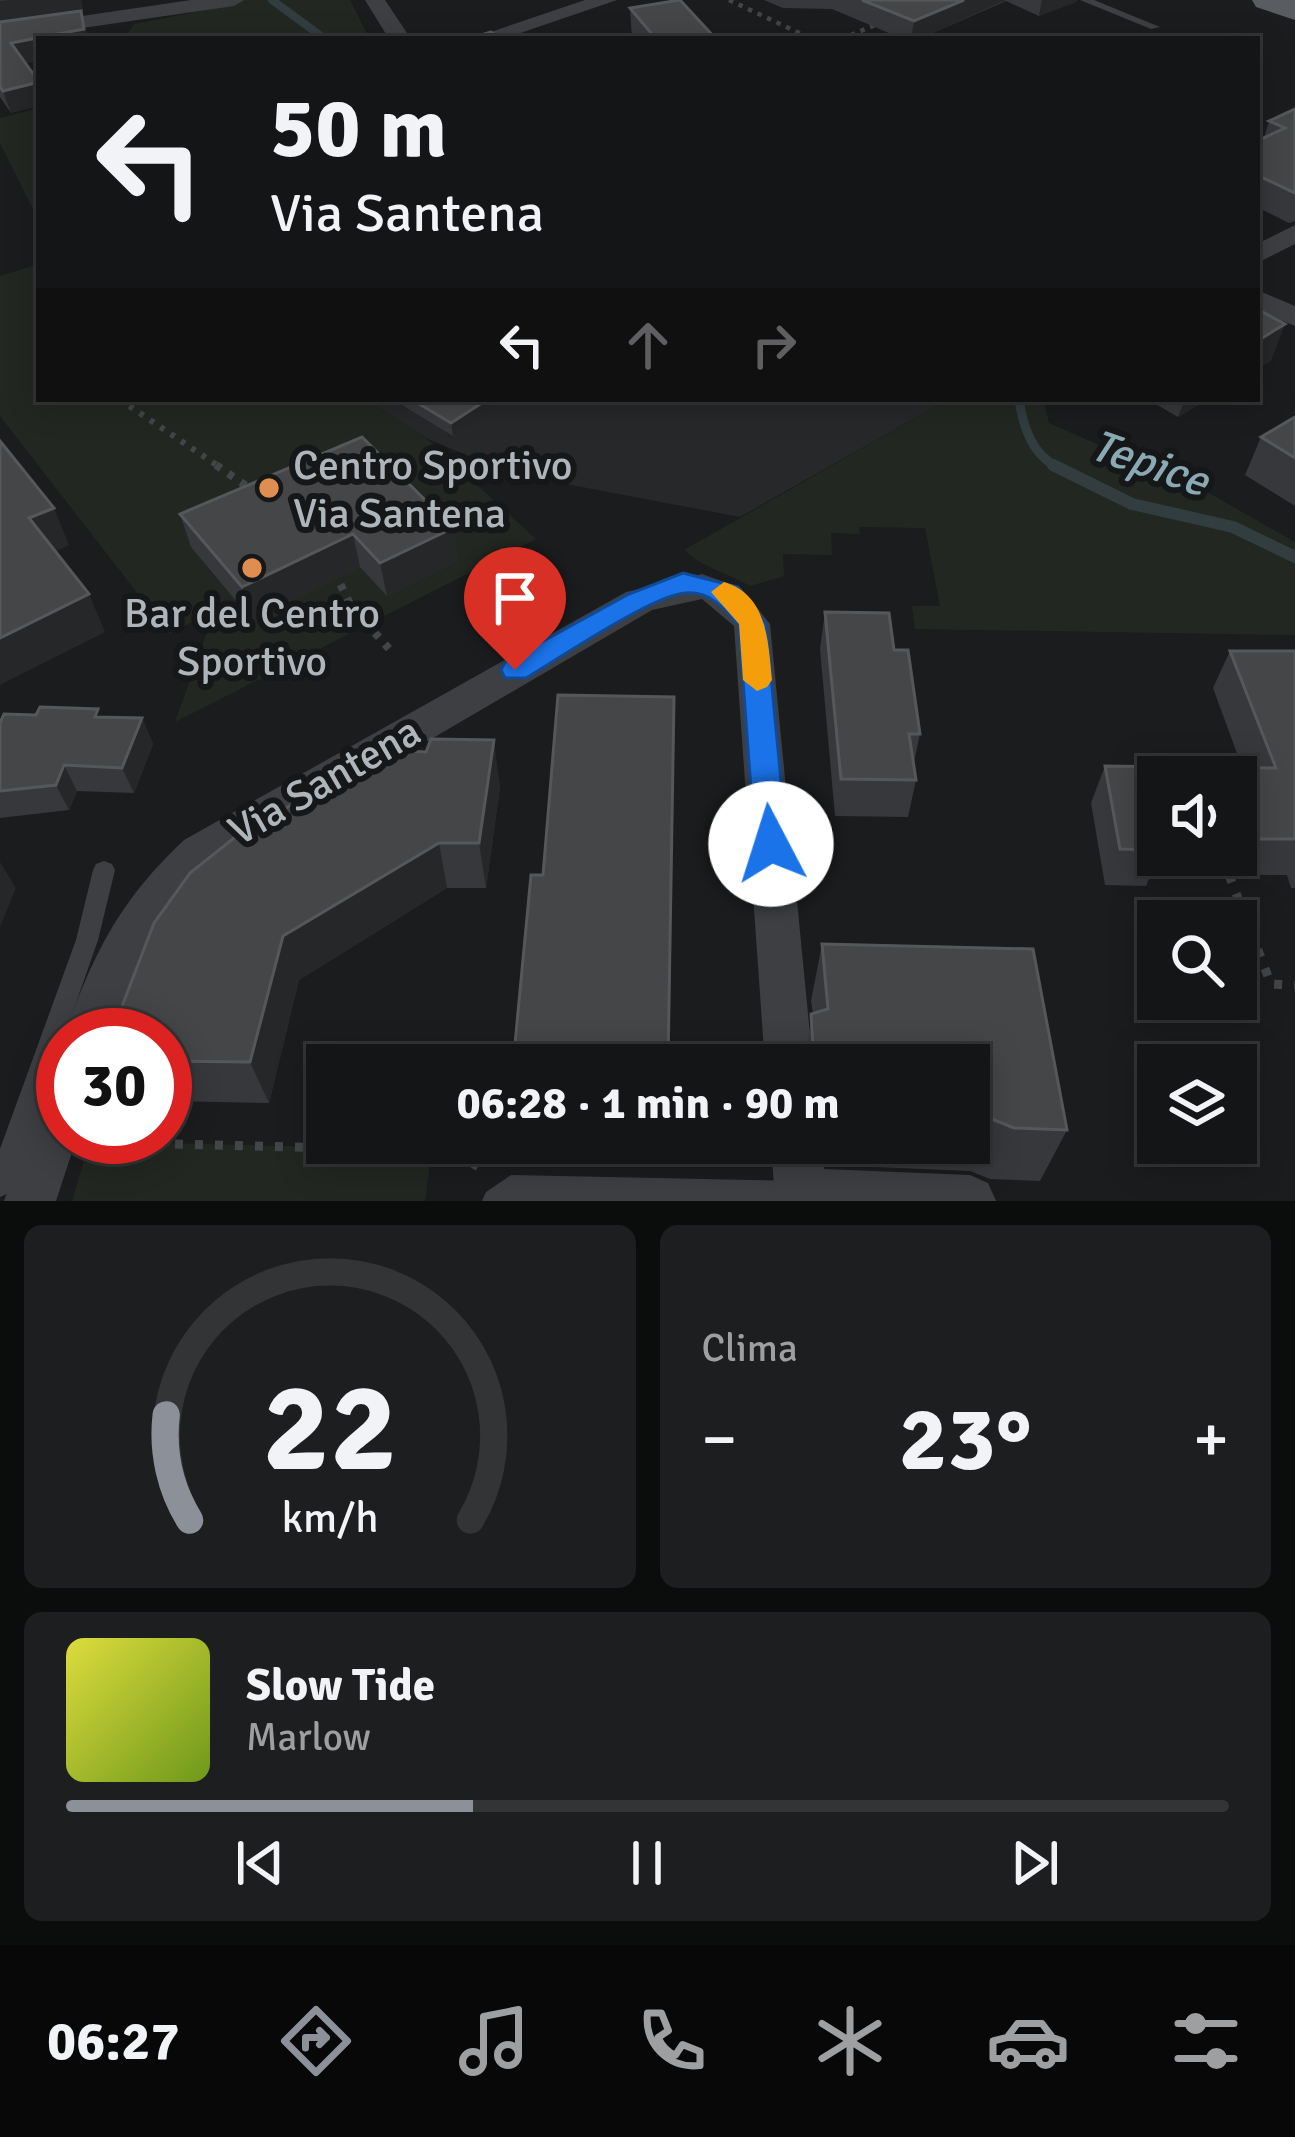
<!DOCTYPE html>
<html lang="it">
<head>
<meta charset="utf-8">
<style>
	body { margin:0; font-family:Signika,sans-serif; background:#1d1e1f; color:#f1f3f6; height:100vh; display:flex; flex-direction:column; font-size:45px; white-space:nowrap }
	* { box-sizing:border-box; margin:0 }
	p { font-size:39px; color:#9d9fa1 }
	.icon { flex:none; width:66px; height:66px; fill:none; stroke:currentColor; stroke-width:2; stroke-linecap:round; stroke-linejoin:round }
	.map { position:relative; height:1201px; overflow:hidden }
	.drawer { display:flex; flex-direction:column; gap:24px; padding:24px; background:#0b0c0c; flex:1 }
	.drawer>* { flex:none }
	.hud { position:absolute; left:36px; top:36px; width:1224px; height:366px; border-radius:0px; box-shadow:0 6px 30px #0003,0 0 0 3px #333435; background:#141516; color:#f1f3f6; overflow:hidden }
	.tools { position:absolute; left:1137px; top:756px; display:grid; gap:24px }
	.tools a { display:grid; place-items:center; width:120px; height:120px; border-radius:0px; background:#141516; box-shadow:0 6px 30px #0003,0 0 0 3px #333435; font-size:60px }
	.speed { position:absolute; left:36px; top:1008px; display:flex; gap:24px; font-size:60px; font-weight:700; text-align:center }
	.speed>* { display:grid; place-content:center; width:156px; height:156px; border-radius:50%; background:#141516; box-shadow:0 6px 30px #0003,0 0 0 3px #333435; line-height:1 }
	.speed .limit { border:18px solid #d22; background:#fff; color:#111 }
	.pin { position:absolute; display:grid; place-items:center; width:102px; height:102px; color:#fff; margin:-123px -51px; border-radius:50% 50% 50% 0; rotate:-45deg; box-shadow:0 0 12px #0007 }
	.pin .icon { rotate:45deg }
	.me { position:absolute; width:132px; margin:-66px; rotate:355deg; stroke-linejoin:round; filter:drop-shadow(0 0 9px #0008) }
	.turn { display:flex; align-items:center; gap:42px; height:252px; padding:0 36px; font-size:54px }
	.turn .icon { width:156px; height:156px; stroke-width:2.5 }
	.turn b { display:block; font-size:84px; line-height:102px }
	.lanes { display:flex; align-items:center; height:114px; padding:0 36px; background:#0003; justify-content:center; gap:60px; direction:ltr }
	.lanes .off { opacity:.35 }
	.big { font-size:90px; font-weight:700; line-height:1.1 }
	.drawer .widget { flex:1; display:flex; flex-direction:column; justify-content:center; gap:18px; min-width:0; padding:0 42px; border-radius:18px; background:#1d1e1f }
	.drawer .dial { align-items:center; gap:0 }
	.dial svg { height:312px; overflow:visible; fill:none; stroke:#333435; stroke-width:7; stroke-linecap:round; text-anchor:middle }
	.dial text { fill:#f1f3f6; stroke:none }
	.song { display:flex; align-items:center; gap:36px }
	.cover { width:144px; height:144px; border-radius:18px; background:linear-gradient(135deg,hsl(60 70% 55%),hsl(80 70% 35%)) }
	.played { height:12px; border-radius:6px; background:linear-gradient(90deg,#8c9099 35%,#333435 35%) }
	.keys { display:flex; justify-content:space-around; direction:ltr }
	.heat { display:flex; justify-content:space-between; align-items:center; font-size:66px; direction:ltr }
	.drawer .tiles { flex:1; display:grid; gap:24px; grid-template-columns:1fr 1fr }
	.widget:last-child { grid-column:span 2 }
	.trip { position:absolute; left:306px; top:1044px; width:684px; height:120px; border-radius:0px; background:#141516; box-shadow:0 6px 30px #0003,0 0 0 3px #333435; font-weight:700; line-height:120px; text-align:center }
	.menu { display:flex; height:192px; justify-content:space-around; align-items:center; background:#080809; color:#9d9fa1 }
	.menu .icon { width:84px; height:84px }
	.menu .selected { color:#8c9099 }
	.menu b { font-size:54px; color:#f1f3f6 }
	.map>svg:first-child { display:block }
	.built { fill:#27282a }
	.green { fill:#222821 }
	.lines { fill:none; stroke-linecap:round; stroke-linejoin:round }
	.stream-far2 { stroke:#323d40; stroke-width:8 }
	.stream-far1 { stroke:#323d40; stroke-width:9 }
	.stream { stroke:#323d40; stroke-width:12 }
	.path-far3 { stroke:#434649; stroke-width:4.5; stroke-dasharray:4.5 6; stroke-linecap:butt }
	.path-far2 { stroke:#434649; stroke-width:6; stroke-dasharray:4.5 8; stroke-linecap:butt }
	.path-far1 { stroke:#434649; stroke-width:8; stroke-dasharray:6 9; stroke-linecap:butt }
	.path { stroke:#434649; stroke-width:9; stroke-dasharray:8 12; stroke-linecap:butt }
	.lane { fill:#3d3f42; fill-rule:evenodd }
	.street { fill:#3d3f42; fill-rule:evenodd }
	.primary { fill:#595c60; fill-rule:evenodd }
	.wall { fill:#37383b; fill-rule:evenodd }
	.shaded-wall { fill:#262729 }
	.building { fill:#444648; stroke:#55585a; stroke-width:3 }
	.route { fill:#1a73e8; stroke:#114b97; stroke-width:3 }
	.slow { fill:#f59e0b }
	.poi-dot { fill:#df8d51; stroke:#161718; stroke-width:4.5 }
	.labels { text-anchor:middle; stroke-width:12; stroke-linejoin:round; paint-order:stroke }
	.poi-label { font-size:42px; fill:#afb6bb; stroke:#161718; text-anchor:start }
	.street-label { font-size:42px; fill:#afb6bb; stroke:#161718 }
	.water-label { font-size:45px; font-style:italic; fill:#8ba9b2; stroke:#161718 }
</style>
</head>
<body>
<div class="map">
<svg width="1295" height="1201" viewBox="0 0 1295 1201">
	<rect width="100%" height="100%" fill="#1b1c1d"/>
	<!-- built -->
	<path class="built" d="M365,399H949L740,517L508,473L426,438Z"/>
	<!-- green -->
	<g class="green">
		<path d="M209,0H350L370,39H124L134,24L216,8Z"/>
		<path d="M39,108V221L0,143V118Z"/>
		<path d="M39,264V399H365L426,438L536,539L175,722L215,610L169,634L0,416V276Z"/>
		<path d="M949,399H1043L1049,423L1209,493L1295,542V635L915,629L912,606H940L925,528L859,527L860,534L831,533L832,555L783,554L784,576L750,586C726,572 703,568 684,550Z"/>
		<path d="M90,1141L432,1150L425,1201H72Z"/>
	</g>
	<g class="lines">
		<!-- stream-far2 -->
		<path class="stream-far2" d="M272,0L325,39"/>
		<!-- stream-far1 -->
		<path class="stream-far1" d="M1019,399C1023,427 1032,455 1059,468"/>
		<!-- stream -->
		<path class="stream" d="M1053,465L1132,504L1233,527L1295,557"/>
		<!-- path-far3 -->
		<g class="path-far3">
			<path d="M729,0L812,39"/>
			<path d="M841,39L878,24"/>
		</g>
		<!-- path-far2 -->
		<path class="path-far2" d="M119,399L221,468"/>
		<!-- path-far1 -->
		<g class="path-far1">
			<path d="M216,465L252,490"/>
			<path d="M334,571L351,606L391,651"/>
		</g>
		<!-- path -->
		<g class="path">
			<path d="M1229,875L1271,984L1295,985"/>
			<path d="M95,1142L454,1151L483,1170"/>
		</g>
		<!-- lane -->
		<g class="lane">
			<path d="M1080,0H1094L1160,27L1151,29Z"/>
			<path d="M104,861L112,864L115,870L98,940L13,1184L9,1193L0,1197V1149L76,940L93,870L96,864Z"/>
			<path d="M511,1175L797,1181L806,1185L810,1194L807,1201H482L486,1192Z"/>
		</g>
		<!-- street -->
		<g class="street">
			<path d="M191,0H244L234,6L0,40V28Z"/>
			<path d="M365,0H385L411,39H389Z"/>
			<path d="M585,0H617L503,39H470Z"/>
			<path d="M1295,225V244L1257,263V244Z"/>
			<path d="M1257,290L1295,306V326L1257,310Z"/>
			<path d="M702,574L741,588L770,624L813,1065H765L734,626L702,599L652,610L214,866C161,917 135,966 112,1035H64C94,953 119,901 184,840L626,592Z"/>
			<path d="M63,1083V1137H77L56,1201H4L46,1090Z"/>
			<path d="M771,1143H821L824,1169L970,1175L988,1183L996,1201H775Z"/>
		</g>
		<!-- primary -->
		<path class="primary" d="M1252,0H1295V20L1256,7Z"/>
	</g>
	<!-- wall -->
	<g class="wall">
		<path d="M0,0H81L83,11L81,12L88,39H39V61L27,63L11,113L0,97Z"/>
		<path d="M764,0H1077L1076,2L1039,16L1006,1L919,39H903L832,9L783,8Z"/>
		<path d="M630,8L716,39H632Z"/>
		<path d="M1295,109V221L1289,223L1257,207V141L1264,138L1269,121Z"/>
		<path d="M392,399H510L453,436Z"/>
		<path d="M1147,399H1208L1178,417Z"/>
		<path d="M1295,417V506L1245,475L1261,437Z"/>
		<path d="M180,514L453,528L457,561L387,596L360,567L252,620L191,547Z"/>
		<path d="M825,612L894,650L920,734L914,762L916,780L908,817L835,816L820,649Z"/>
		<path d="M1230,651H1295V888H1291L1287,875L1151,874L1146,886L1105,885L1091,803L1105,766L1242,767L1213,688ZM1158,777H1236V855H1158Z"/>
		<path d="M102,717L142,718L153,744L134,793L77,791L69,810L0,818V723Z"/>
		<path d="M500,787L486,888H447L299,980L269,1103L165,1101V1035Z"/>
		<path d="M822,944L1067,1130L1040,1181L990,1179L970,1171L828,1165L825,1143H969V1065H802L813,1014L811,1001Z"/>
	</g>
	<!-- shaded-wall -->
	<g class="shaded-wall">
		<path d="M9,0H81L83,11L81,12L88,39H39V61L18,65L0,23V1Z"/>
		<path d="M964,0H1006L919,39H911L914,21Z"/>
		<path d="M1042,0H1077L1076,2L1039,16Z"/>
		<path d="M39,82V106L11,113L3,91Z"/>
		<path d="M1285,324L1271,361L1257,369V341Z"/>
		<path d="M488,399H510L453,436L451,423Z"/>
		<path d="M1185,399H1208L1178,417Z"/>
		<path d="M54,508L69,545L46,556L29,518Z"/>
		<path d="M453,528L457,561L387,596L380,563Z"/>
		<path d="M353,534L360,567L252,620L242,587Z"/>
		<path d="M89,594L105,632L0,685V638Z"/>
		<path d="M142,718L153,744L134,793L122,768Z"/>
		<path d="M494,740L500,787L486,888L479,843Z"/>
		<path d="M64,765L77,791L69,810L56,785Z"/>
		<path d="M439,843L447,888L299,980L269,1103L250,1062L283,936Z"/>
		<path d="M0,862L16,888L0,927Z"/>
	</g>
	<!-- building -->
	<g class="building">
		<path d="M680,0L716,39H656L630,8Z"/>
		<path d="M862,0H964L914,21Z"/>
		<path d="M81,11L84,29L11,43L39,82L3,91L0,87V22Z"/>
		<path d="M491,32L502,39H469Z"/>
		<path d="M1295,109V193L1257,175V141L1285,128L1269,121Z"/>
		<path d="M1257,309L1285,324L1257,341Z"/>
		<path d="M411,399H488L451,423Z"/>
		<path d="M1295,417V458L1261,437Z"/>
		<path d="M362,437L453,528L380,563L353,534L242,587L180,514Z"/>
		<path d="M0,441L54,508L29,518L89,594L0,638Z"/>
		<path d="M825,612L889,613L894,650H908L920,734H909L916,780L841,779Z"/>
		<path d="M1230,651H1295V839H1236V777H1158V850L1120,849L1105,766L1276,768Z"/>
		<path d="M558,695L674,697L668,1065H513L531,875H543Z"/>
		<path d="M40,707L98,709L95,717L142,718L122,768L64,765L56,785L0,791V723L4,714L36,715Z"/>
		<path d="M431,739L494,740L479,843H439L283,936L250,1062L165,1061V1035H111L154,923L190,873L234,838L387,750L426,752Z"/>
		<path d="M822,944L1033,949L1067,1130L1014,1128L992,1119L969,1118V1065H814L811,1014L828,1009Z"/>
	</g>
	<!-- route -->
	<path class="route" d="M683,573L738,587L766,624L787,844L782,854H760L755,844L739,626C725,609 711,591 685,593C653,595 558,659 526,678H505L501,670L505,662L629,594Z"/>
	<!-- slow -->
	<path class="slow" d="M724,582C768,595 768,642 772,680L767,687L757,691L743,680L739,624L711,592Z"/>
	<!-- markers -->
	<g class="poi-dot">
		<circle cx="269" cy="488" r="12"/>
		<circle cx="252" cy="568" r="12"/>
	</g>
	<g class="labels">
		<!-- poi labels -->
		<g class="poi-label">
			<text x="293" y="479">Centro Sportivo<tspan x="293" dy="48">Via Santena</tspan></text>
			<text x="252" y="627" text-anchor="middle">Bar del Centro<tspan x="252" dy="48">Sportivo</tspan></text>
		</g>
		<!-- street labels -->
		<g class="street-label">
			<text transform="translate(324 780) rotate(-30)" y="15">Via Santena</text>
		</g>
		<!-- water labels -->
		<g class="water-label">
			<text transform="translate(1150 462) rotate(19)" y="16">Tepice</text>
		</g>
	</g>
</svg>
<div class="tools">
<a><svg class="icon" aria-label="sound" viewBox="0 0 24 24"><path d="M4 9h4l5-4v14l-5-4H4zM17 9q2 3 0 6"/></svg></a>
<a><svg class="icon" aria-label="search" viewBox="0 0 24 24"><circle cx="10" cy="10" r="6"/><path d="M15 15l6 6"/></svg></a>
<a><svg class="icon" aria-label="layers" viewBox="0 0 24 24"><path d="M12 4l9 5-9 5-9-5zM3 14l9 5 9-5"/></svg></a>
</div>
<div class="speed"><div class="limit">30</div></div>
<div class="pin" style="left:515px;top:670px;background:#d93025"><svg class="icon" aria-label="arrive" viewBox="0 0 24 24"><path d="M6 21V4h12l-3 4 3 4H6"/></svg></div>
<svg class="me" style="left:771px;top:844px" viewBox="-20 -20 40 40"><circle r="19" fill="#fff"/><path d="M0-13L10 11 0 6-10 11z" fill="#1a73e8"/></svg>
<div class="trip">06:28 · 1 min · 90 m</div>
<div class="hud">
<div class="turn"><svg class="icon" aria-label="left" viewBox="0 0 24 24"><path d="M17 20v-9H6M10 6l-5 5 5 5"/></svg><div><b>50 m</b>Via Santena</div></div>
<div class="lanes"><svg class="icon" aria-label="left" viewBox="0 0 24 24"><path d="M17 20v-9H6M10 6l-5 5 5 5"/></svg><svg class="icon off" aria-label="ahead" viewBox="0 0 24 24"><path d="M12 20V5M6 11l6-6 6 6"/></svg><svg class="icon off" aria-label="right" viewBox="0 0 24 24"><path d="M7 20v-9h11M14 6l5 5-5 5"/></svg></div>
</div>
</div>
<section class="drawer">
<div class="tiles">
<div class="widget dial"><svg viewBox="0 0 100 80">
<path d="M14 69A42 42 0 1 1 86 69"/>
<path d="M14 69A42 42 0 0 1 8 42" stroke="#8c9099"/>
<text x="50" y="56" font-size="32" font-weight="700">22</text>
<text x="50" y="72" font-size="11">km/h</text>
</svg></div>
<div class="widget"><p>Clima</p>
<div class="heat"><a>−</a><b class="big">23°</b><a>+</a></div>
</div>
<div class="widget">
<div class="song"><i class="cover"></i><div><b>Slow Tide</b><p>Marlow</p></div></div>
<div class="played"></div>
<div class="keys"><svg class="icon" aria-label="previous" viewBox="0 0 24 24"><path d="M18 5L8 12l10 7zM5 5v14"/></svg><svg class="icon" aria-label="pause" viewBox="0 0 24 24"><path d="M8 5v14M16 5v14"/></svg><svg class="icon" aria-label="next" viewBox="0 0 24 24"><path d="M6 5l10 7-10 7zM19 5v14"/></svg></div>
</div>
</div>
</section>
<nav class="menu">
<b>06:27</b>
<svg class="icon selected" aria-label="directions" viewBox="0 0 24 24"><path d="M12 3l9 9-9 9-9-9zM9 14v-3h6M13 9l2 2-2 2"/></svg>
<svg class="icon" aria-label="music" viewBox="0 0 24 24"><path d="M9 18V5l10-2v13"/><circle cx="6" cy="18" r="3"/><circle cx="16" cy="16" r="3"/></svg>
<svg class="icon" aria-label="phone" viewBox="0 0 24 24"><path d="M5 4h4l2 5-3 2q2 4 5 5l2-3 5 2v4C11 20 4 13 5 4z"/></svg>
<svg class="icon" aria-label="climate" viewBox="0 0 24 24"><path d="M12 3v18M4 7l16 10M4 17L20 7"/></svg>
<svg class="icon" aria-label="car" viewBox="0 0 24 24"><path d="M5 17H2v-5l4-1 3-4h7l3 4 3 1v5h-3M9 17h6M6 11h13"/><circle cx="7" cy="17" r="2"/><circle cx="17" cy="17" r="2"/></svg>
<svg class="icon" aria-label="filters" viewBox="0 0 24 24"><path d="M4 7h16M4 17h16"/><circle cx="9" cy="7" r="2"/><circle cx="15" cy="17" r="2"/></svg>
</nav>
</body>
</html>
